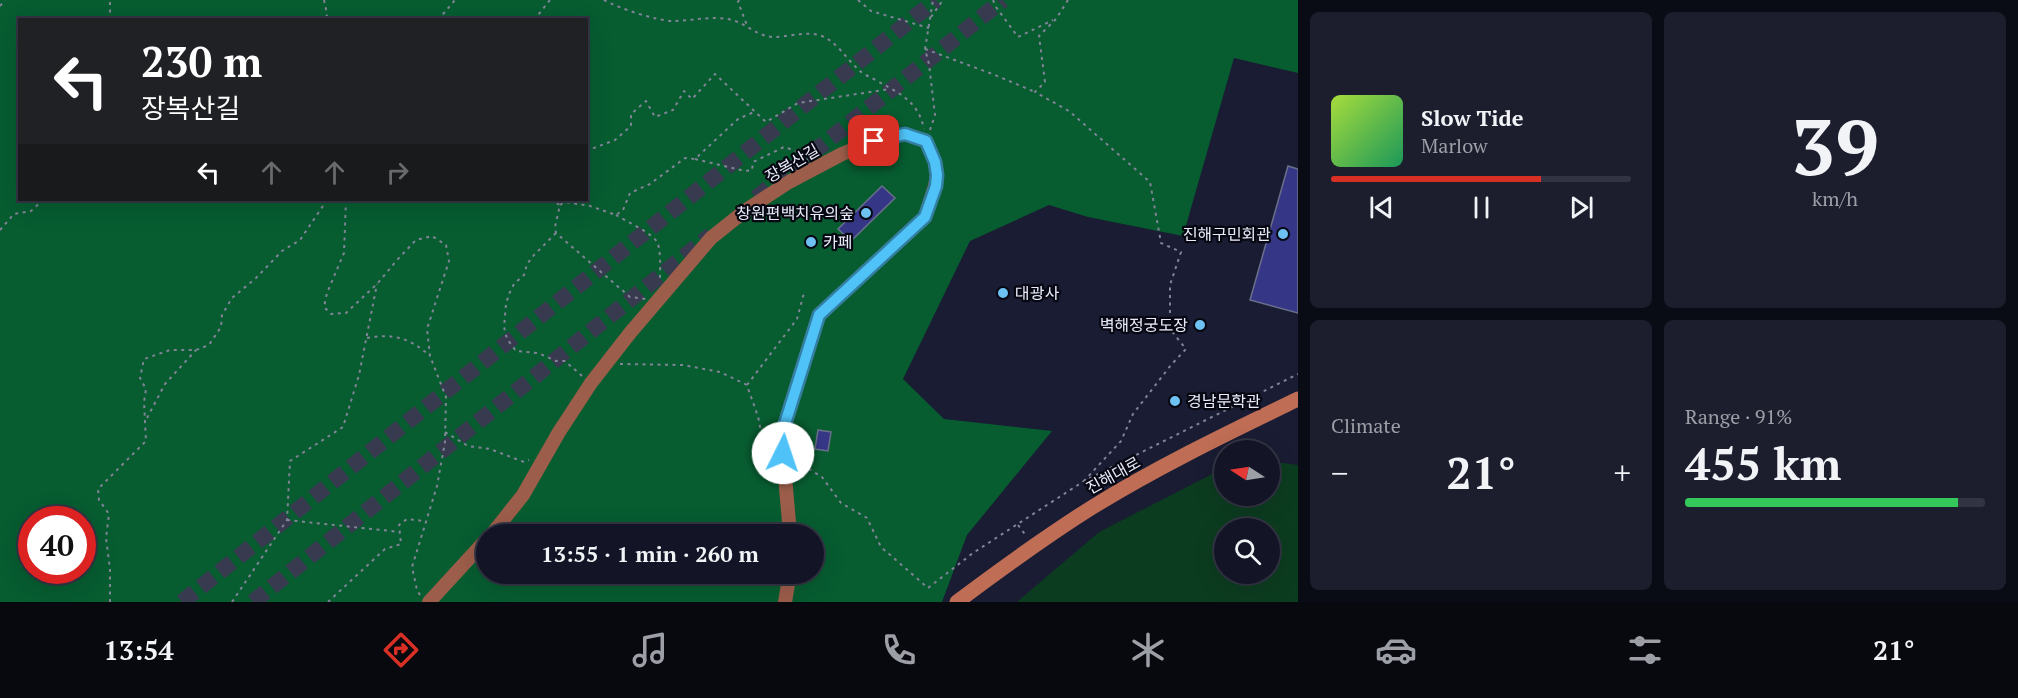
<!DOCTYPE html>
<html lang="en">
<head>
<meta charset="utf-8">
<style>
	body { margin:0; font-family:"PT Serif","Noto Sans KR",serif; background:#1c1e2e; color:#f1f3f6; height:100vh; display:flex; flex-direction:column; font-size:22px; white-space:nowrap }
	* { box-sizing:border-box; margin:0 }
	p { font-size:20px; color:#9d9fa7 }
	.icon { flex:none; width:33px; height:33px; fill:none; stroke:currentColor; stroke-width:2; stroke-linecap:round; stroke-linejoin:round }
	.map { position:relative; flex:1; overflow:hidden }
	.details { display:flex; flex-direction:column; gap:12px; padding:12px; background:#0a0c15; width:720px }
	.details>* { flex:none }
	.banner { position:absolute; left:18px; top:18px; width:570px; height:183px; border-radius:0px; box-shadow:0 6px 24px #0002,0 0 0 2px #323443; background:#202124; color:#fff; overflow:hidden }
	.needle { width:39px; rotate:282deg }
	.controls { position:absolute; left:1214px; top:440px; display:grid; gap:12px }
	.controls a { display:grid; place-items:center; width:66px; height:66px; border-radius:50%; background:#131526; box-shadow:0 6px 24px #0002,0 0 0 2px #323443; font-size:30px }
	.speed { position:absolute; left:18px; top:506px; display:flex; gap:12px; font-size:30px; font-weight:700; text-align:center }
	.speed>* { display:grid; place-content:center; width:78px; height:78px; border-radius:50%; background:#131526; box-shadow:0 6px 24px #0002,0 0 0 2px #323443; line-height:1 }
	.speed .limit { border:9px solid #d22; background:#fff; color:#111 }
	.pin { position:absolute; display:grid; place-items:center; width:51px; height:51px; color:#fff; margin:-26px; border-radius:12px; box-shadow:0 3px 9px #0006 }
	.me { position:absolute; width:66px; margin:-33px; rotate:4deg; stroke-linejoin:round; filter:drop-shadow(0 0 4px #0008) }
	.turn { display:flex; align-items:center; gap:21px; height:126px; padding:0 24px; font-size:27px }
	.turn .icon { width:78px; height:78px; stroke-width:2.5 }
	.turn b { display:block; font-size:42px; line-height:51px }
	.lanes { display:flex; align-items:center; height:57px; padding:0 24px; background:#0003; justify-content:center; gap:30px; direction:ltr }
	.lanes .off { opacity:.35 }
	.big { font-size:45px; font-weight:600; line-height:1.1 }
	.details .tile { flex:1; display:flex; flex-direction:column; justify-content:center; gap:9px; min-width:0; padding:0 21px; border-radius:9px; background:#1c1e2e }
	.details .dial { align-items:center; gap:0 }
	.dial b { font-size:78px; line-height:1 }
	.song { display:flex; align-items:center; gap:18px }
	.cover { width:72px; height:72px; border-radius:9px; background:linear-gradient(135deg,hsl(80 70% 55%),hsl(150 70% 35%)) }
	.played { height:6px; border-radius:3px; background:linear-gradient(90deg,#d93025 70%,#323443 70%) }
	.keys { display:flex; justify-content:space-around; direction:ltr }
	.heat { display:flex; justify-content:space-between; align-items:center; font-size:33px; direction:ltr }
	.charge { height:9px; border-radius:4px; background:linear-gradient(90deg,#34c759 91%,#323443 0) }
	.details .tiles { flex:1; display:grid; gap:12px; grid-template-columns:repeat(2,1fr) }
	.trip { position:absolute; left:476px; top:524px; width:348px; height:60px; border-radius:30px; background:#131526; box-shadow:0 6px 24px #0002,0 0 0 2px #323443; font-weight:600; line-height:60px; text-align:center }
	.tabs { display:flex; height:96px; justify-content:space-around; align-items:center; background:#08080f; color:#9d9fa7 }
	.tabs .icon { width:42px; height:42px }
	.tabs .current { color:#d93025 }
	.tabs b { font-size:27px; color:#f1f3f6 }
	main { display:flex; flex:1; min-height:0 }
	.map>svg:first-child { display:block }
	.green { fill:#0c3c20; fill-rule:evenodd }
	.forest { fill:#075c30; fill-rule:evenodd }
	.building { fill:#353786; stroke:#6a6f8a; stroke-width:1.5 }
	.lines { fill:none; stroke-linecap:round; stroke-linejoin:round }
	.highway-tunnel { stroke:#383b50; stroke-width:16; stroke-dasharray:16 8; stroke-linecap:butt }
	.path { stroke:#818497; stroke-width:2; stroke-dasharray:3 4.5; stroke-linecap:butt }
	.secondary { stroke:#9c5d4a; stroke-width:14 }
	.primary { stroke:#bf6d55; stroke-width:15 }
	.route-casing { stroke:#337fa1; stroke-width:15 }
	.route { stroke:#4fc3f7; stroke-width:10 }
	.poi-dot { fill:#6dc2f3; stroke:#060711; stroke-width:2 }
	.labels { text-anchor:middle; stroke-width:4.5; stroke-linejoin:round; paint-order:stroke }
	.street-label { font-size:16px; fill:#e9ebfb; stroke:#060711 }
	.poi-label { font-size:16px; fill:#e9ebfb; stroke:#060711; text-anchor:end }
</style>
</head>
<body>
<main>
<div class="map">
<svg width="1298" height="602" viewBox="0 0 1298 602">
	<rect width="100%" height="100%" fill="#191c32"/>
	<!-- green -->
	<path class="green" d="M1269,461L1298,465V602H1017L1099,532L1224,468V495H1269ZM1224,528H1269V573H1224Z"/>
	<!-- forest -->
	<path class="forest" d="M0,0H1298V73L1234,58L1183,236L1088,217L1049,205L970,241L903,379L944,419L1052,431L967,535L942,602H0ZM20,20H586V200H20ZM32,519H82V570H32ZM486,534H813V573H486Z"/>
	<!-- building -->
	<g class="building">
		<path d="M1288,166L1298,169V313L1250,300Z"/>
		<path d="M882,186L895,198L851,241L838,229Z"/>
		<path d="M818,430L831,432L828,451L815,449Z"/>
	</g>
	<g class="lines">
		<!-- highway-tunnel -->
		<g class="highway-tunnel">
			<path d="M756,198L1003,0"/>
			<path d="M182,602L936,0"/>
			<path d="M253,602L711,235"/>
		</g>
		<!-- path -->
		<g class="path">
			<path d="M324,0L327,14L326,20"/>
			<path d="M604,0C618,8 657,21 673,21C693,21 712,15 732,20C747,24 758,37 774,37C788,37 805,31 819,35C836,40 847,60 860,71C863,74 868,76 872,78C896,92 918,99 924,129"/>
			<path d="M739,0L738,2L748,28"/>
			<path d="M858,0L871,11L929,28"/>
			<path d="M993,0L996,7L1018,37L1053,20"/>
			<path d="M1068,0L1056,19L1039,36L1045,82L1035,92L1069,111L1150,182L1161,243L1181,252L1170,285V329L1186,349L1171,365L1133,414L1121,441L1084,481L1095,492"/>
			<path d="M0,6L5,0"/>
			<path d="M931,17L943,0"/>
			<path d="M110,20V0"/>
			<path d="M438,20L455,0"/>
			<path d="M534,20L550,0"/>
			<path d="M925,49L995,75L1035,92"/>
			<path d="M930,130L935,115L929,64L925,49L933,0"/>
			<path d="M586,151L615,140L631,126V114L646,101L655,117L673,110L684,91L692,99L715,74L766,122L798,103L890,89"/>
			<path d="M695,159L745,171L752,170L753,162L784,147L796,151L809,160"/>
			<path d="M346,200L344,253L327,293L324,307L331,314L346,313L377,284L397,260L416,240L432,236L446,245L449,261L427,329L430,356L446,397L445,442L437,486L412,567L417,590L420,595"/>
			<path d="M550,200L560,205L555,227L556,233L630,297L646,299"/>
			<path d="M560,205L565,202L590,206L616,215L623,210L630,193L650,184L685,158L695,159L738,119L754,112"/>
			<path d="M616,215C627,222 655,234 658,244C661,255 660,268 660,278"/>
			<path d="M0,230L14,214L31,211L43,200"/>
			<path d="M556,233L534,255L527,264L524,275L514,284L509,294L506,304L504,327L507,339L516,351L538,353L556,361H565L582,376"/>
			<path d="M367,338C393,333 410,338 430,356"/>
			<path d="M620,364L683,365L720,372L747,385C750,395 754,404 757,414C762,427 758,441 772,449"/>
			<path d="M747,385L797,319L804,293"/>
			<path d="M147,418L165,384L196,350"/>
			<path d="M445,432L468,446L490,449L524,462L529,460"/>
			<path d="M795,449L812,446"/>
			<path d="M796,461L822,477L841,503L867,518L881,547L928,588L973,553L1084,481L1298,374"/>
			<path d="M287,520L400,532"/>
			<path d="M1018,525L1027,537"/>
			<path d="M110,602V569L106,538L109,514L99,500L98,489L146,441L144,402L146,389L140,378L144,359L170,350H196L209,345L221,327L222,315L232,298L256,278L282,251L300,240L327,200"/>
			<path d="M232,602L287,520L290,461L343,427L359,375L377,284"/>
			<path d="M328,602L385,549L401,544L399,525L407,519L424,521"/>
		</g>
		<!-- secondary -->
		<g class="secondary">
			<path d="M492,534L523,495L559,432L591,383L630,333L711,238L746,210L789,182L842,154L874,141L905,134L926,141L935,162L937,175L935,186L925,217L819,315L815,327L784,427L783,453L790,534"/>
			<path d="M429,602L486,540"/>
			<path d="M785,602L790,573"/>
		</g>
		<!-- primary -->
		<path class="primary" d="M957,602C1001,569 1045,537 1091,508C1157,467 1228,433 1298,399"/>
	</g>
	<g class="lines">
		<!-- route casing -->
		<g class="route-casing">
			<path id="route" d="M783,453L784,427L819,315L925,217L936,186L937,175L935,162L926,141L905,134L874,141"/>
		</g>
		<!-- route -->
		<use href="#route" class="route"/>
	</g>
	<!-- markers -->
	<g class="poi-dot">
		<circle cx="866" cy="213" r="6"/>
		<circle cx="1283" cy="234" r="6"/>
		<circle cx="811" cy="242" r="6"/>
		<circle cx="1003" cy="293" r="6"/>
		<circle cx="1200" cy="325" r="6"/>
		<circle cx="1175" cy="401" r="6"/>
	</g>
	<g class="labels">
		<!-- street labels -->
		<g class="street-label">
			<text transform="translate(792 163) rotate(-30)" y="6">장복산길</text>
			<text transform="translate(1113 475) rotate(-29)" y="6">진해대로</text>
		</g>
		<!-- poi labels -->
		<g class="poi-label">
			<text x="854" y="219">창원편백치유의숲</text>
			<text x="1271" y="240">진해구민회관</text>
			<text x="823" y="248" text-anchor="start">카페</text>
			<text x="1015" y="299" text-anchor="start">대광사</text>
			<text x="1188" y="331">벽해정궁도장</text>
			<text x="1187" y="407" text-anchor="start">경남문학관</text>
		</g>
	</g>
</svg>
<div class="controls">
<a><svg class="needle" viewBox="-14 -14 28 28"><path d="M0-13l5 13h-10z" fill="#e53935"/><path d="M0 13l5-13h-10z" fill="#9d9fa7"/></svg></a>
<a><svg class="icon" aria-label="search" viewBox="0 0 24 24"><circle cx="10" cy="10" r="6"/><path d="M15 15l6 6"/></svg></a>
</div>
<div class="speed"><div class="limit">40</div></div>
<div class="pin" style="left:874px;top:141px;background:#d93025"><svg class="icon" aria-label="arrive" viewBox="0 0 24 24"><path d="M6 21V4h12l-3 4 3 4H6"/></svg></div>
<svg class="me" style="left:783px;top:453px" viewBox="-20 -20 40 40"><circle r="19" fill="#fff"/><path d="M0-13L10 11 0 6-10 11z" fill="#4fc3f7"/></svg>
<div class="trip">13:55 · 1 min · 260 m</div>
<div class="banner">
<div class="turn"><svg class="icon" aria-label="left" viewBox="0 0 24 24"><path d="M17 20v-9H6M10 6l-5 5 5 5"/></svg><div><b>230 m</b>장복산길</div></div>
<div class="lanes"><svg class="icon" aria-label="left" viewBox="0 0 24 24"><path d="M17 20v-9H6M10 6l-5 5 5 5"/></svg><svg class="icon off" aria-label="ahead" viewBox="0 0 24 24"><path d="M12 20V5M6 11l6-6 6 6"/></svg><svg class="icon off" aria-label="ahead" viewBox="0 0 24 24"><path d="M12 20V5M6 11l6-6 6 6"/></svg><svg class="icon off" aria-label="right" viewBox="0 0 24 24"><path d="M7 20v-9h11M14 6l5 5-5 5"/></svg></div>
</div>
</div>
<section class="details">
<div class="tiles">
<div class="tile">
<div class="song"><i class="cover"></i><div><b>Slow Tide</b><p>Marlow</p></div></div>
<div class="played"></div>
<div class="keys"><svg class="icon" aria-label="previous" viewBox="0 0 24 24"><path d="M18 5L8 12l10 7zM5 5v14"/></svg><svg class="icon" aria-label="pause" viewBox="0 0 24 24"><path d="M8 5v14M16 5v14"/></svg><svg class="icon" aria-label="next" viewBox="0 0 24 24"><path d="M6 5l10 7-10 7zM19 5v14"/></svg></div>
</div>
<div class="tile dial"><b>39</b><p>km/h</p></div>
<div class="tile"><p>Climate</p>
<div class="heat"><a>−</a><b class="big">21°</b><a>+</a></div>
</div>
<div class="tile"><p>Range · 91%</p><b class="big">455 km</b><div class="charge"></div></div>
</div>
</section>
</main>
<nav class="tabs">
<b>13:54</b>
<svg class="icon current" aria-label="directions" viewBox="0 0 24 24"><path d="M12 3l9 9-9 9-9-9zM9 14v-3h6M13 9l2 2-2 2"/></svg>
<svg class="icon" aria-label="music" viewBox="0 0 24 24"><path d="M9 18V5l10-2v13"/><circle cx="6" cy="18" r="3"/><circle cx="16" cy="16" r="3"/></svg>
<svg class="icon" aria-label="phone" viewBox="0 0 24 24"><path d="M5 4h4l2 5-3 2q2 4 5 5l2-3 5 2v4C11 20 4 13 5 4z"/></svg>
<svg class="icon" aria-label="climate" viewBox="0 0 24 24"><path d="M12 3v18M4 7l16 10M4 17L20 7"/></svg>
<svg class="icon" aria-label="car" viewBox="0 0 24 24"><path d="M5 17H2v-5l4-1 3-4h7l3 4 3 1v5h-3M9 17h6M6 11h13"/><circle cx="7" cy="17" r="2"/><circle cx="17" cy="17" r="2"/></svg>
<svg class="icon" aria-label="filters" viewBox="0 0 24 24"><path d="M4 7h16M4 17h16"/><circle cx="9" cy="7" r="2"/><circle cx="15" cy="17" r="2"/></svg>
<b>21°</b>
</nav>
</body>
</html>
